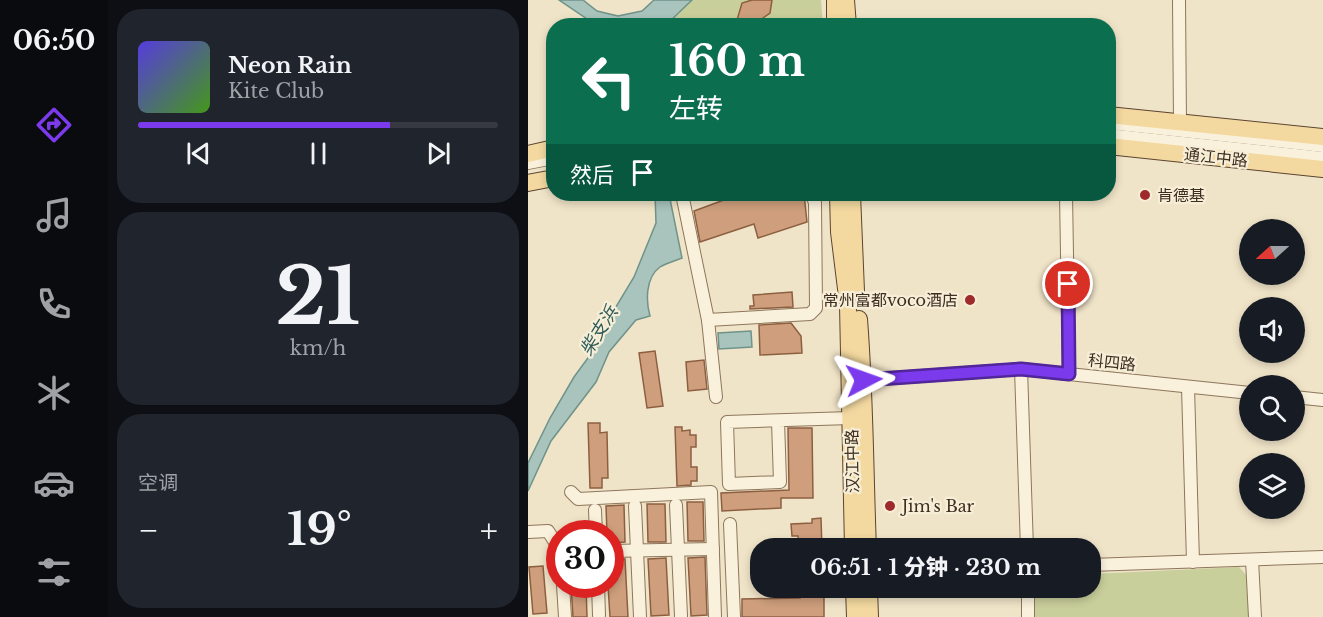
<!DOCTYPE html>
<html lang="zh">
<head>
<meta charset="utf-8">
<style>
	body { margin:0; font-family:"Libre Baskerville","Noto Sans SC",serif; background:#20242c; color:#f1f3f6; height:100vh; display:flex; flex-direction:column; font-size:22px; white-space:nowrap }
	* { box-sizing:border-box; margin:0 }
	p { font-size:20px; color:#9ea1a6 }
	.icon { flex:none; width:33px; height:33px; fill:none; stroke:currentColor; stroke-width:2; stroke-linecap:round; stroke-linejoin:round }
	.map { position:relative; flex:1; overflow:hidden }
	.panel { display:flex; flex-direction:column; gap:9px; padding:9px; background:#0d0f14; width:420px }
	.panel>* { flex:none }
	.guide { position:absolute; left:18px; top:18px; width:570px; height:183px; border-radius:24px; box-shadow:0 3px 9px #0003; background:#0b6e4f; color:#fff; overflow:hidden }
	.needle { width:39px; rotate:249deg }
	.controls { position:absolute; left:711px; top:219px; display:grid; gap:12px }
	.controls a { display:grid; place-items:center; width:66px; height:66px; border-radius:50%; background:#171b24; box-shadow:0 3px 9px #0003; font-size:30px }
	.speed { position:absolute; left:18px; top:520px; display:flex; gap:12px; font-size:30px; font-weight:700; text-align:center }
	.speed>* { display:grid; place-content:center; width:78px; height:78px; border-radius:50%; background:#171b24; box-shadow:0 3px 9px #0003; line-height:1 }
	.speed .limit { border:9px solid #d22; background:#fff; color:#111 }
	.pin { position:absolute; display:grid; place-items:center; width:51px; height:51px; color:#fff; margin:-26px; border:3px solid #fff; border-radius:50%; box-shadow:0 2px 6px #0007 }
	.me { position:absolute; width:66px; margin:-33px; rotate:86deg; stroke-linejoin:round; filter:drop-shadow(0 0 4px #0008) }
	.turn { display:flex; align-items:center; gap:21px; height:126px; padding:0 24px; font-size:27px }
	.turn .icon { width:78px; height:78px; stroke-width:2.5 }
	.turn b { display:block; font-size:42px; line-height:51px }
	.then { display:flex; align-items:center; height:57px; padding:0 24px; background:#0003; gap:12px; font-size:22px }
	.big { font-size:45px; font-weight:800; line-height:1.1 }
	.panel .tile { flex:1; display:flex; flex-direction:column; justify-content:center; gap:9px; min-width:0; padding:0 21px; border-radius:24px; background:#20242c }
	.panel .dial { align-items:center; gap:0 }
	.dial b { font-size:78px; line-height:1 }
	.song { display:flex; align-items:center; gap:18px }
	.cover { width:72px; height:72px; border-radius:9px; background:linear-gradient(135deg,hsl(250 70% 55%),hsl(100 70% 35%)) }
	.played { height:6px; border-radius:3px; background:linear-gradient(90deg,#7c3aed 70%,#363941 70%) }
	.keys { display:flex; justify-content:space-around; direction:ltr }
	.heat { display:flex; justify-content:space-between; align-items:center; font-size:33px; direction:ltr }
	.trip { position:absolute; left:222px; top:538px; width:351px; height:60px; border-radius:24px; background:#171b24; box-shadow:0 3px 9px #0003; font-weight:800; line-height:60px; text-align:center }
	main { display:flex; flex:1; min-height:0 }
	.tabs { display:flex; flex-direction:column; width:108px; justify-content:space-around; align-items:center; background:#090b0e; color:#9ea1a6 }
	.tabs .icon { width:42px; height:42px }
	.tabs .on { color:#7c3aed }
	.tabs b { font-size:27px; color:#f1f3f6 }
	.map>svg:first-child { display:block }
	.green { fill:#c9cf9b }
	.water { fill:#a9c4bc; stroke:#6f938a; stroke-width:1.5 }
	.building { fill:#cf9f7d; stroke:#8d5f41; stroke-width:1.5 }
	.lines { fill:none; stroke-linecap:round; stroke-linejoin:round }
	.minor-casing { stroke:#8d765c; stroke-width:14 }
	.major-casing { stroke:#5b4430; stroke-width:18 }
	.minor { stroke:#faf1dc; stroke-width:12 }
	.major { stroke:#f3d9a0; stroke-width:16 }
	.route-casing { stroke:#51269a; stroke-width:15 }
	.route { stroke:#7c3aed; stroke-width:10 }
	.poi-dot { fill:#9e2a2b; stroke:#f7eed8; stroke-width:2 }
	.labels { text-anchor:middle; stroke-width:4.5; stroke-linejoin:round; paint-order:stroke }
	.street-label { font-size:16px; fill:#3d2e20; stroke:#f7eed8 }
	.poi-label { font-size:16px; fill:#3d2e20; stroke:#f7eed8; text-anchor:start }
	.water-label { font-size:18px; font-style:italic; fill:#2f5d5a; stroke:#f7eed8 }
</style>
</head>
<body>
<main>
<nav class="tabs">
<b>06:50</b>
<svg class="icon on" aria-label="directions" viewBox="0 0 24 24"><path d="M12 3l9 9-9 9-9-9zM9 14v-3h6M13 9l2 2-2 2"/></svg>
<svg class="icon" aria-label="music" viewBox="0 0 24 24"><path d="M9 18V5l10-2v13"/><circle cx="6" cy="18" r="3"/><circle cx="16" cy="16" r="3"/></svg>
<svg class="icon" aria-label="phone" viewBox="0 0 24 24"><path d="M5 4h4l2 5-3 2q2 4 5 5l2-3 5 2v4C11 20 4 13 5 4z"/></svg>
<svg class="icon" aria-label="climate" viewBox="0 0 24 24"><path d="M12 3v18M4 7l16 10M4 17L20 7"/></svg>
<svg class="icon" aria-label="car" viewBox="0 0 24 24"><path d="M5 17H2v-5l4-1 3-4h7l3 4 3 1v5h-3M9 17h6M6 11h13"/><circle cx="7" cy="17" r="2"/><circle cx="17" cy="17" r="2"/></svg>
<svg class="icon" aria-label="filters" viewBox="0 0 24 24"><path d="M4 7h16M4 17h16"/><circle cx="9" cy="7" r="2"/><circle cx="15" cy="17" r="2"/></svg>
</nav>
<section class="panel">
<div class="tile">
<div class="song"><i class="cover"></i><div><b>Neon Rain</b><p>Kite Club</p></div></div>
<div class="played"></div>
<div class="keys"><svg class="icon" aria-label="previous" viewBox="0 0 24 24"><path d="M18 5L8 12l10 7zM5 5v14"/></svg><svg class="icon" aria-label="pause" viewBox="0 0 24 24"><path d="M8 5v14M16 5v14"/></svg><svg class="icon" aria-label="next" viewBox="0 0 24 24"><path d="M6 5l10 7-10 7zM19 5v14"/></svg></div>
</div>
<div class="tile dial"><b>21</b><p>km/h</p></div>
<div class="tile"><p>空调</p>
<div class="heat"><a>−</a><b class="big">19°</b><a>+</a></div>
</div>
</section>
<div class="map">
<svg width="795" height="617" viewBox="0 0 795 617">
	<rect width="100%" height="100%" fill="#f0e4c8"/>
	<!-- green -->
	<g class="green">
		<path d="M164,0H293L295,25L138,26Z"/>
		<path d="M711,567L720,577L722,617H505L507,588H562L563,574Z"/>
	</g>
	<!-- water -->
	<g class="water">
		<path d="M31,0H55L69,11L90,16L114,11L126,0H164L138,25H68Z"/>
		<path d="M127,194H141L154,258C147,261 138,263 132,267C117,278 118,302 122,316L108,320L81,352L68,382L23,441L0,491V463L22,418L46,377L79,332L86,310L106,277L128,223Z"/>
		<path d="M223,331L224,347L191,349L190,333Z"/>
	</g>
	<!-- building -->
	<g class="building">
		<path d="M224,0H244L242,13L235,18L229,26H214L209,20L214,3Z"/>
		<path d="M212,194H276L279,222L230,238L226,224L172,242L166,211Z"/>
		<path d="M264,292L265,307L222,309V306H226L225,295Z"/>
		<path d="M263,323L273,336L274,353L232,355L231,325Z"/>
		<path d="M127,351L135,406L119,408L111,353Z"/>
		<path d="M176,360L179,389L160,391L158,362Z"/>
		<path d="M60,423H72V433L79,432L80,478H74V488H62Z"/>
		<path d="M147,427H154V431L162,430V435H168V447H163V467H169V481H163V485L149,486Z"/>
		<path d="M260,428H284L285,498H253V508L194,511L193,493L261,490Z"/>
		<path d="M159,502H175L176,541H160Z"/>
		<path d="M119,504H137L138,542H120Z"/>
		<path d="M96,505L97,542L82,543V534H79L78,506Z"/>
		<path d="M293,518L294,549H271L270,536H264L263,524L284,523V519Z"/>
		<path d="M177,557L179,615L163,616L160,558Z"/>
		<path d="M138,558L141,615L123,616L120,559Z"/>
		<path d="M82,559H97L100,617H82L80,585H82Z"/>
		<path d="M15,566L19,613L5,614L1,567Z"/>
		<path d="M43,585H58L59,617H45Z"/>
		<path d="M272,588H296V617H214V599L272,598Z"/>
	</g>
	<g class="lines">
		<!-- minor casing -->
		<g class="minor-casing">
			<g id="minor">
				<path d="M644,122H652L651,0"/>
				<path d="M581,123L795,146"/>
				<path d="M580,135L795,158"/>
				<path d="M0,163L26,158"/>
				<path d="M154,194L180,320L188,397"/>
				<path d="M538,194L541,374"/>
				<path d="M180,320L282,314L288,308L287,203L284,194"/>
				<path d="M493,369L499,549"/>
				<path d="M336,380L493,369L722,393"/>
				<path d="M660,387L665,562"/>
				<path d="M766,397L795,400"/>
				<path d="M250,421L252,482L201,484L199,422L323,418"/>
				<path d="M43,492L50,499L183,492L187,617"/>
				<path d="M148,505L153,616"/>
				<path d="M107,506L112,617"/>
				<path d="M67,510L68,534"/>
				<path d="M202,524L206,617"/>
				<path d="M0,532L20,531L32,550"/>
				<path d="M82,551L185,549"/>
				<path d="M724,560L727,617"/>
				<path d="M562,565L795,557"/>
				<path d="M35,585L37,617"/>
				<path d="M70,585L71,615"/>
				<path d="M500,617V588"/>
			</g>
		</g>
		<!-- major casing -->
		<g class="major-casing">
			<g id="major">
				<path d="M307,0V26"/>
				<path d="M318,0L320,26"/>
				<path d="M580,115L795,137"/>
				<path d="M580,146L795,169"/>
				<path d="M0,154L26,148"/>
				<path d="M0,183L26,178"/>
				<path d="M310,194L311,232L320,305L325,549"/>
				<path d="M324,194L328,291"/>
				<path d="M331,319C337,396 337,472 340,549"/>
				<path d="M326,588L327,617"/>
				<path d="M341,588L342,617"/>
			</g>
		</g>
		<!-- minor -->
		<use href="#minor" class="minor"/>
		<!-- major -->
		<use href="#major" class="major"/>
	</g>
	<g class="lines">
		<!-- route casing -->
		<g class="route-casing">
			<path id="route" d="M336,380L493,369L541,374L540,284"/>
		</g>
		<!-- route -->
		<use href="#route" class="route"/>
	</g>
	<!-- markers -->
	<g class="poi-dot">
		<circle cx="617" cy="195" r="6"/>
		<circle cx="442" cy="300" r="6"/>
		<circle cx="362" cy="506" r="6"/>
	</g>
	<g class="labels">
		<!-- street labels -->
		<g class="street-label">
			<text transform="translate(688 157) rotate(6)" y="6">通江中路</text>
			<text transform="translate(584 362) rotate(6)" y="6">科四路</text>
			<text transform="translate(324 461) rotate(-91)" y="6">汉江中路</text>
		</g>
		<!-- poi labels -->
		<g class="poi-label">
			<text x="629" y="201">肯德基</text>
			<text x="430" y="306" text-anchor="end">常州富都voco酒店</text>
			<text x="374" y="512">Jim's Bar</text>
		</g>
		<!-- water labels -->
		<g class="water-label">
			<text transform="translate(71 331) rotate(-58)" y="6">柴支浜</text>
		</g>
	</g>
</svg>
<div class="controls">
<a><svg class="needle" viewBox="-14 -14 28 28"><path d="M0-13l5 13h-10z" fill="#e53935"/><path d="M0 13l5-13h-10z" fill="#9ea1a6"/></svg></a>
<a><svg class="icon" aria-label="sound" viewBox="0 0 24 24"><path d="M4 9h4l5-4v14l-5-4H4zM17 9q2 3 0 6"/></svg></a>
<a><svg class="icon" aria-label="search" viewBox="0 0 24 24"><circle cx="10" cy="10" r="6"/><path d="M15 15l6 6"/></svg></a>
<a><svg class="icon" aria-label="layers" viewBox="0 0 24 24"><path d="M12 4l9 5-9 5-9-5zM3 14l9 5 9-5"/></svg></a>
</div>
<div class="speed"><div class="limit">30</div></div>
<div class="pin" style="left:540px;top:284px;background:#d93025"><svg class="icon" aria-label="arrive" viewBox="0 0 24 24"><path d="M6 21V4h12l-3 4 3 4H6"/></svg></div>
<svg class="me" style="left:336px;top:380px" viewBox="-20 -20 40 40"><path d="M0-17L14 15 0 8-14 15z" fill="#7c3aed" stroke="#fff" stroke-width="4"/></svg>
<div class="trip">06:51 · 1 分钟 · 230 m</div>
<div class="guide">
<div class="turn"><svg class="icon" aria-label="left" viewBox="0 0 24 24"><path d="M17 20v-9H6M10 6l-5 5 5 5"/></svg><div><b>160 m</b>左转</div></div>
<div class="then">然后<svg class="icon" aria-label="arrive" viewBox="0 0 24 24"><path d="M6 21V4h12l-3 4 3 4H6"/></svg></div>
</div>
</div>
</main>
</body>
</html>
